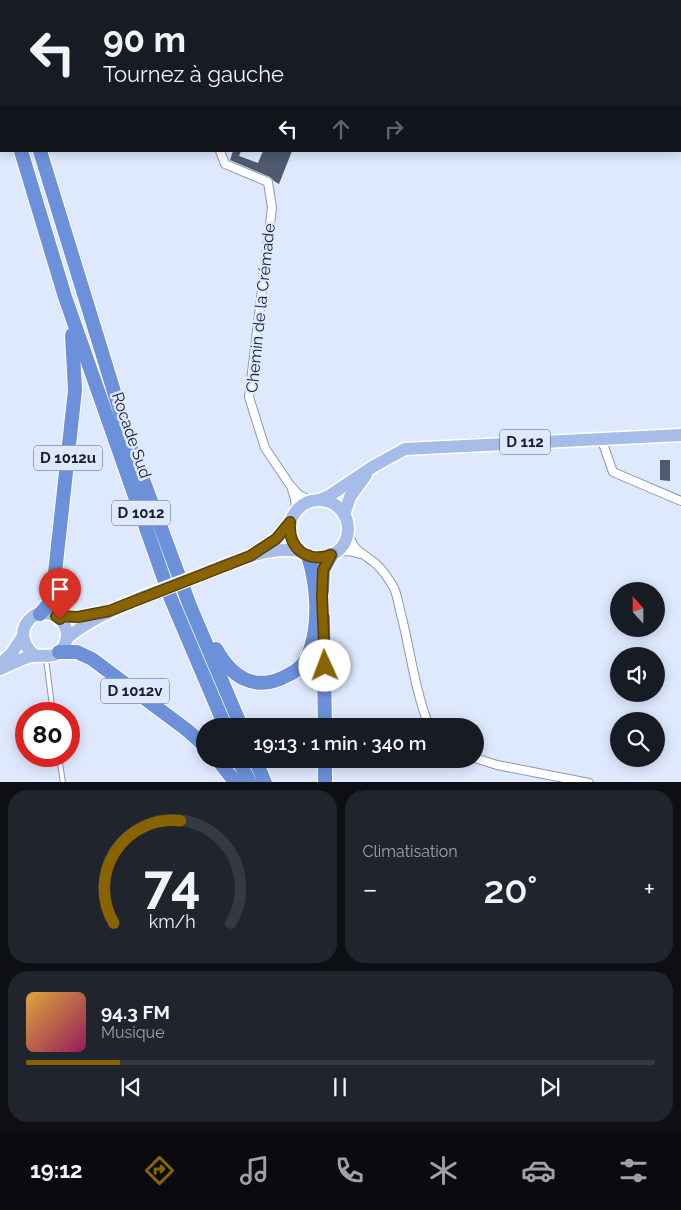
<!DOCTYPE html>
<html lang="fr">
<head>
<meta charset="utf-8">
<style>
	body { margin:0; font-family:Raleway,sans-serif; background:#20242c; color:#f1f3f6; height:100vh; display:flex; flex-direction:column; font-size:19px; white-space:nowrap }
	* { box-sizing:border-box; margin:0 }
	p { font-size:16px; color:#9ea1a6 }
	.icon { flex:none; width:28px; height:28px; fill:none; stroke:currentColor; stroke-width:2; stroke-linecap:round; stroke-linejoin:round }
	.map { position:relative; height:782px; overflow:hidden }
	.sheet { display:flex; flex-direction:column; gap:8px; padding:8px; background:#0d0f14; flex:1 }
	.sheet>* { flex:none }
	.guide { position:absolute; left:0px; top:0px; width:681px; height:152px; box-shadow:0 2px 12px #0003; background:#171b24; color:#f1f3f6; overflow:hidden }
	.needle { width:32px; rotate:339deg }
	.controls { position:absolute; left:610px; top:582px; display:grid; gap:10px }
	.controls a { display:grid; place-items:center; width:55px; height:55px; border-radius:50%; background:#171b24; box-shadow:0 2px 12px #0003; font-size:25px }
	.speed { position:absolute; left:15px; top:702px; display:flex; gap:10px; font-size:25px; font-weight:700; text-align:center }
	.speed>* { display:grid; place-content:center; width:65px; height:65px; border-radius:50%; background:#171b24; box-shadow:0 2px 12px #0003; line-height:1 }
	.speed .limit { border:8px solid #d22; background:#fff; color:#111 }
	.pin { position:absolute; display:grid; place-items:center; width:42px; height:42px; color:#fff; margin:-51px -21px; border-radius:50% 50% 50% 0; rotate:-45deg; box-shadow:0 0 5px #0007 }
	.pin .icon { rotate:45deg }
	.me { position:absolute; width:55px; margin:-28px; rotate:358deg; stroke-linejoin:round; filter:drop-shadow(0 0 4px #0008) }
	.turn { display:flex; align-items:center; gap:18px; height:105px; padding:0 20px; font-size:22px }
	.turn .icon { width:65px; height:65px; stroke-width:2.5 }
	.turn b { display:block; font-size:35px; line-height:42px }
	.lanes { display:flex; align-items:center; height:48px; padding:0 20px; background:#0003; justify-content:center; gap:25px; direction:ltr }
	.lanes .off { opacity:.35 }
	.big { font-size:38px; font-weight:600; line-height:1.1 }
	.sheet .tile { flex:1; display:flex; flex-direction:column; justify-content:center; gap:8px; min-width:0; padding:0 18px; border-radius:20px; background:#20242c }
	.sheet .dial { align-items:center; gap:0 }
	.dial svg { height:130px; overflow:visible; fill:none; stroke:#363941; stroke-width:7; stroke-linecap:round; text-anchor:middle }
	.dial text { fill:#f1f3f6; stroke:none }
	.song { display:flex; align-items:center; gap:15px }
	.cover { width:60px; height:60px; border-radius:8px; background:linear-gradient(135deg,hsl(40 70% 55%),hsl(330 70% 35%)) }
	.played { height:5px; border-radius:2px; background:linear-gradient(90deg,#886300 15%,#363941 15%) }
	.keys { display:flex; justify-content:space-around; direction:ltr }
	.heat { display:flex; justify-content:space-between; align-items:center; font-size:28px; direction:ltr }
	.sheet .tiles { flex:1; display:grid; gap:8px; grid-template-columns:1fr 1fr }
	.tile:last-child { grid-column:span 2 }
	.trip { position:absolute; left:196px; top:718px; width:288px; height:50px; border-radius:25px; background:#171b24; box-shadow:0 2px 12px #0003; font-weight:600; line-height:50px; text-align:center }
	.dock { display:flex; height:80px; justify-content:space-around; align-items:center; background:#090b0e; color:#9ea1a6 }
	.dock .icon { width:35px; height:35px }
	.dock .current { color:#886300 }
	.dock b { font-size:22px; color:#f1f3f6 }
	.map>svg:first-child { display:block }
	.green { fill:#c1d2f3 }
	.building { fill:#4f5a6f }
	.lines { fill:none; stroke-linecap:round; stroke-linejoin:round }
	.lane-casing { stroke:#8c98af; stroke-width:6 }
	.street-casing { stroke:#8c98af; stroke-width:10 }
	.primary-casing { stroke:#fff; stroke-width:15 }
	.highway-casing { stroke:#fff; stroke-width:16 }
	.lane { stroke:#fff; stroke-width:4 }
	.street { stroke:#fff; stroke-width:8 }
	.primary { stroke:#a7bde9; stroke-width:12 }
	.highway { stroke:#6c91da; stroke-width:14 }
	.primary-bridge-casing { stroke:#fff; stroke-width:15; stroke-linecap:butt }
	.primary-bridge { stroke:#a7bde9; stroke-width:12 }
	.route-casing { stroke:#584000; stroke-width:12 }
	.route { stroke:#886300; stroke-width:9 }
	.labels { text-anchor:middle; stroke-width:5; stroke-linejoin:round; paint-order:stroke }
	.shield { fill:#dee9fd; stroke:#535a66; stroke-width:1 }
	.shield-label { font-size:15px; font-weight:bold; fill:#181d26 }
	.street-label { font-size:16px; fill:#181d26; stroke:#dee9fd }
</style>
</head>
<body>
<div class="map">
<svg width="681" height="783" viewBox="0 0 681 783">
	<rect width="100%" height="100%" fill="#dee9fd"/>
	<!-- green -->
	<path class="green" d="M190,0H387L395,1H190Z"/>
	<!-- building -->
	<g class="building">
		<path d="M233,151H241L239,156L258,163L263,151H292L279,184L274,181L270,177L230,160Z"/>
		<path d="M660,460H670V481L660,480Z"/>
	</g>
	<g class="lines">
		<!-- lane casing -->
		<g class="lane-casing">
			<g id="lane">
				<path d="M46,659L53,714"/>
				<path d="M59,756L63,783"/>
			</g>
		</g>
		<!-- street casing -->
		<g class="street-casing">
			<g id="street">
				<path d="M59,1L60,0"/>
				<path d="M220,151L225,164L268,182L272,208L249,397L265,448L290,485L299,495L313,501"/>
				<path d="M601,438L613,472L681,501"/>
				<path d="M292,489L295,499L296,512"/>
				<path d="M348,529C351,550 361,552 375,563C382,569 390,581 394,588C398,597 399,608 402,618C411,655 415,690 429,726"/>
				<path d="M336,552L349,551L360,554"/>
				<path d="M475,758L497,765L589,783"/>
			</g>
		</g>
		<!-- primary casing -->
		<g class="primary-casing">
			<g id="primary">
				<path d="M319,500L329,496L374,466L405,449L681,435"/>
				<circle cx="319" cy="529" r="29"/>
				<path d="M344,515L350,497L366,475"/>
				<path d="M256,552L276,539L290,523"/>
				<path d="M203,574C234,562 265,546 300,551"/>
				<path d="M56,616L78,617L97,613"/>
				<path d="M67,638C90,619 117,608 145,596"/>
				<path d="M0,664L11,654L23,636"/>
				<path d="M0,669C9,665 19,660 28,657C42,653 58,662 65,644C75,622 45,602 29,620C18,632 24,648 36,656"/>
			</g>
		</g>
		<!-- highway casing -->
		<g class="highway-casing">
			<g id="highway">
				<path d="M0,23L1,27"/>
				<path d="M0,84L1,88"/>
				<path d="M21,151L65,297L171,599L225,726"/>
				<path d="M40,151L132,450L190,606L241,726"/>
				<path d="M322,591L323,570L331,555"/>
				<path d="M40,614L52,600L75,390L72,335"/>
				<path d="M323,617L325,726"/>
				<path d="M216,649C232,678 256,693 288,675C300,669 305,664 310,650C320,623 317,583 308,556"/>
				<path d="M59,652H77L92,659L187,730L205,746"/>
				<path d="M217,759L236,783"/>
				<path d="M238,759L250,783"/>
				<path d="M255,759L265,783"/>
				<path d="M325,759V783"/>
			</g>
		</g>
		<!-- lane -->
		<use href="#lane" class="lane"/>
		<!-- street -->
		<use href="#street" class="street"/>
		<!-- primary -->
		<use href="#primary" class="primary"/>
		<!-- highway -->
		<use href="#highway" class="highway"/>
		<!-- primary-bridge casing -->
		<g class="primary-bridge-casing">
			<path id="primary-bridge" d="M145,596L203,574"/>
		</g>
		<!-- primary-bridge -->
		<use href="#primary-bridge" class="primary-bridge"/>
	</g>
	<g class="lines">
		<!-- route casing -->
		<g class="route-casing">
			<path id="route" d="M60,619L56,616L78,617L109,611L250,556L276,539L290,522C288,549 307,563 331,555L323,570L322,597L325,666"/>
		</g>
		<!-- route -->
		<use href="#route" class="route"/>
	</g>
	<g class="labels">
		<!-- shield labels -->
		<g class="shield">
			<rect x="500" y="429.5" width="50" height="25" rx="4"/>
			<rect x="34" y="445.5" width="68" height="25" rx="4"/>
			<rect x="112" y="500.5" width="58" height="25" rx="4"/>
			<rect x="101" y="678.5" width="68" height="25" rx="4"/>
		</g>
		<g class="shield-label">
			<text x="525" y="447">D 112</text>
			<text x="68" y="463">D 1012u</text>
			<text x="141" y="518">D 1012</text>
			<text x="135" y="696">D 1012v</text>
		</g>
		<!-- street labels -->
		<g class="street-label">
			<text transform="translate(260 308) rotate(-84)" y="6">Chemin de la Crémade</text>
			<text transform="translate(132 435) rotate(71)" y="6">Rocade Sud</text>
		</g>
	</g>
</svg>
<div class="controls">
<a><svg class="needle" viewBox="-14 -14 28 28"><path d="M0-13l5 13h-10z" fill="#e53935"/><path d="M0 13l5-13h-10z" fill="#9ea1a6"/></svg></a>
<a><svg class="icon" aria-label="sound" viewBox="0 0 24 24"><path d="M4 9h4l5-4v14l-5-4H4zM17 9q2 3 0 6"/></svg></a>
<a><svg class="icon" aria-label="search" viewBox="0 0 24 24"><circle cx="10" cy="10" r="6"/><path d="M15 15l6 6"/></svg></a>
</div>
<div class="speed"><div class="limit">80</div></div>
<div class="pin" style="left:60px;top:619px;background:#d93025"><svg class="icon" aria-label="arrive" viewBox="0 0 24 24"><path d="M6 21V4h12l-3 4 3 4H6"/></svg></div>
<svg class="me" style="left:325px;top:666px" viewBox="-20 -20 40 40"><circle r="19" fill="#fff"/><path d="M0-13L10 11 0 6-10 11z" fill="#886300"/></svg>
<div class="trip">19:13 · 1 min · 340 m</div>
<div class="guide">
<div class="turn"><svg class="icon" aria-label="left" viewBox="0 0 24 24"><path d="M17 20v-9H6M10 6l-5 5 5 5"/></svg><div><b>90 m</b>Tournez à gauche</div></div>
<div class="lanes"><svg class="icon" aria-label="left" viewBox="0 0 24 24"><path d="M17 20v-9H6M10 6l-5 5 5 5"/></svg><svg class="icon off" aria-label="ahead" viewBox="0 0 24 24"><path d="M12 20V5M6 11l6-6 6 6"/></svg><svg class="icon off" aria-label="right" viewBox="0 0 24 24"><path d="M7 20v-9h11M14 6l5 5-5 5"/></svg></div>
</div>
</div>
<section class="sheet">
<div class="tiles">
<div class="tile dial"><svg viewBox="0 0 100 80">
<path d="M14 69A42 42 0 1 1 86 69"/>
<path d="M14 69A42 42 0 0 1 55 6" stroke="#886300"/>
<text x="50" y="56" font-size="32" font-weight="700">74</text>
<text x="50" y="72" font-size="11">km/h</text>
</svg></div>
<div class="tile"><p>Climatisation</p>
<div class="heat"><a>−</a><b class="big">20°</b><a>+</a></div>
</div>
<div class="tile">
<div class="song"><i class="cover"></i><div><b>94.3 FM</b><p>Musique</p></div></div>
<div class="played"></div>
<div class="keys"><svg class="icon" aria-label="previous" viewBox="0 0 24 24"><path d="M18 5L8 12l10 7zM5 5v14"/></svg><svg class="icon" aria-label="pause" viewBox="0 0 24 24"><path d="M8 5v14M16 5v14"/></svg><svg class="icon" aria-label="next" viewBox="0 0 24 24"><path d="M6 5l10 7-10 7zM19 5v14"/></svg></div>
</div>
</div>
</section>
<nav class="dock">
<b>19:12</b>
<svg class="icon current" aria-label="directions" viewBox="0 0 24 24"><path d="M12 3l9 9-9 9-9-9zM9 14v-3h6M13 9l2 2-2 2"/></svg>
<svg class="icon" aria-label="music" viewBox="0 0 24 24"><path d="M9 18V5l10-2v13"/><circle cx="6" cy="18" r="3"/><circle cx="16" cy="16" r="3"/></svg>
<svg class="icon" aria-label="phone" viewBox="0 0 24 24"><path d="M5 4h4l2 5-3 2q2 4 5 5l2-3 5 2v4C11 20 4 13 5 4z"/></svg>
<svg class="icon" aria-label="climate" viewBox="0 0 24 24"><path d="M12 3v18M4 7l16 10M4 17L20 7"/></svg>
<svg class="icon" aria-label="car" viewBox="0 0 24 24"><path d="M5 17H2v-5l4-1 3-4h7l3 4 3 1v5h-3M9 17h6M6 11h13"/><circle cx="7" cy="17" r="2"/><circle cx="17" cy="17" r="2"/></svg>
<svg class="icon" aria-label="filters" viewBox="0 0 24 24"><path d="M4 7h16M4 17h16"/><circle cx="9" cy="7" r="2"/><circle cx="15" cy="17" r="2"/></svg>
</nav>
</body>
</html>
